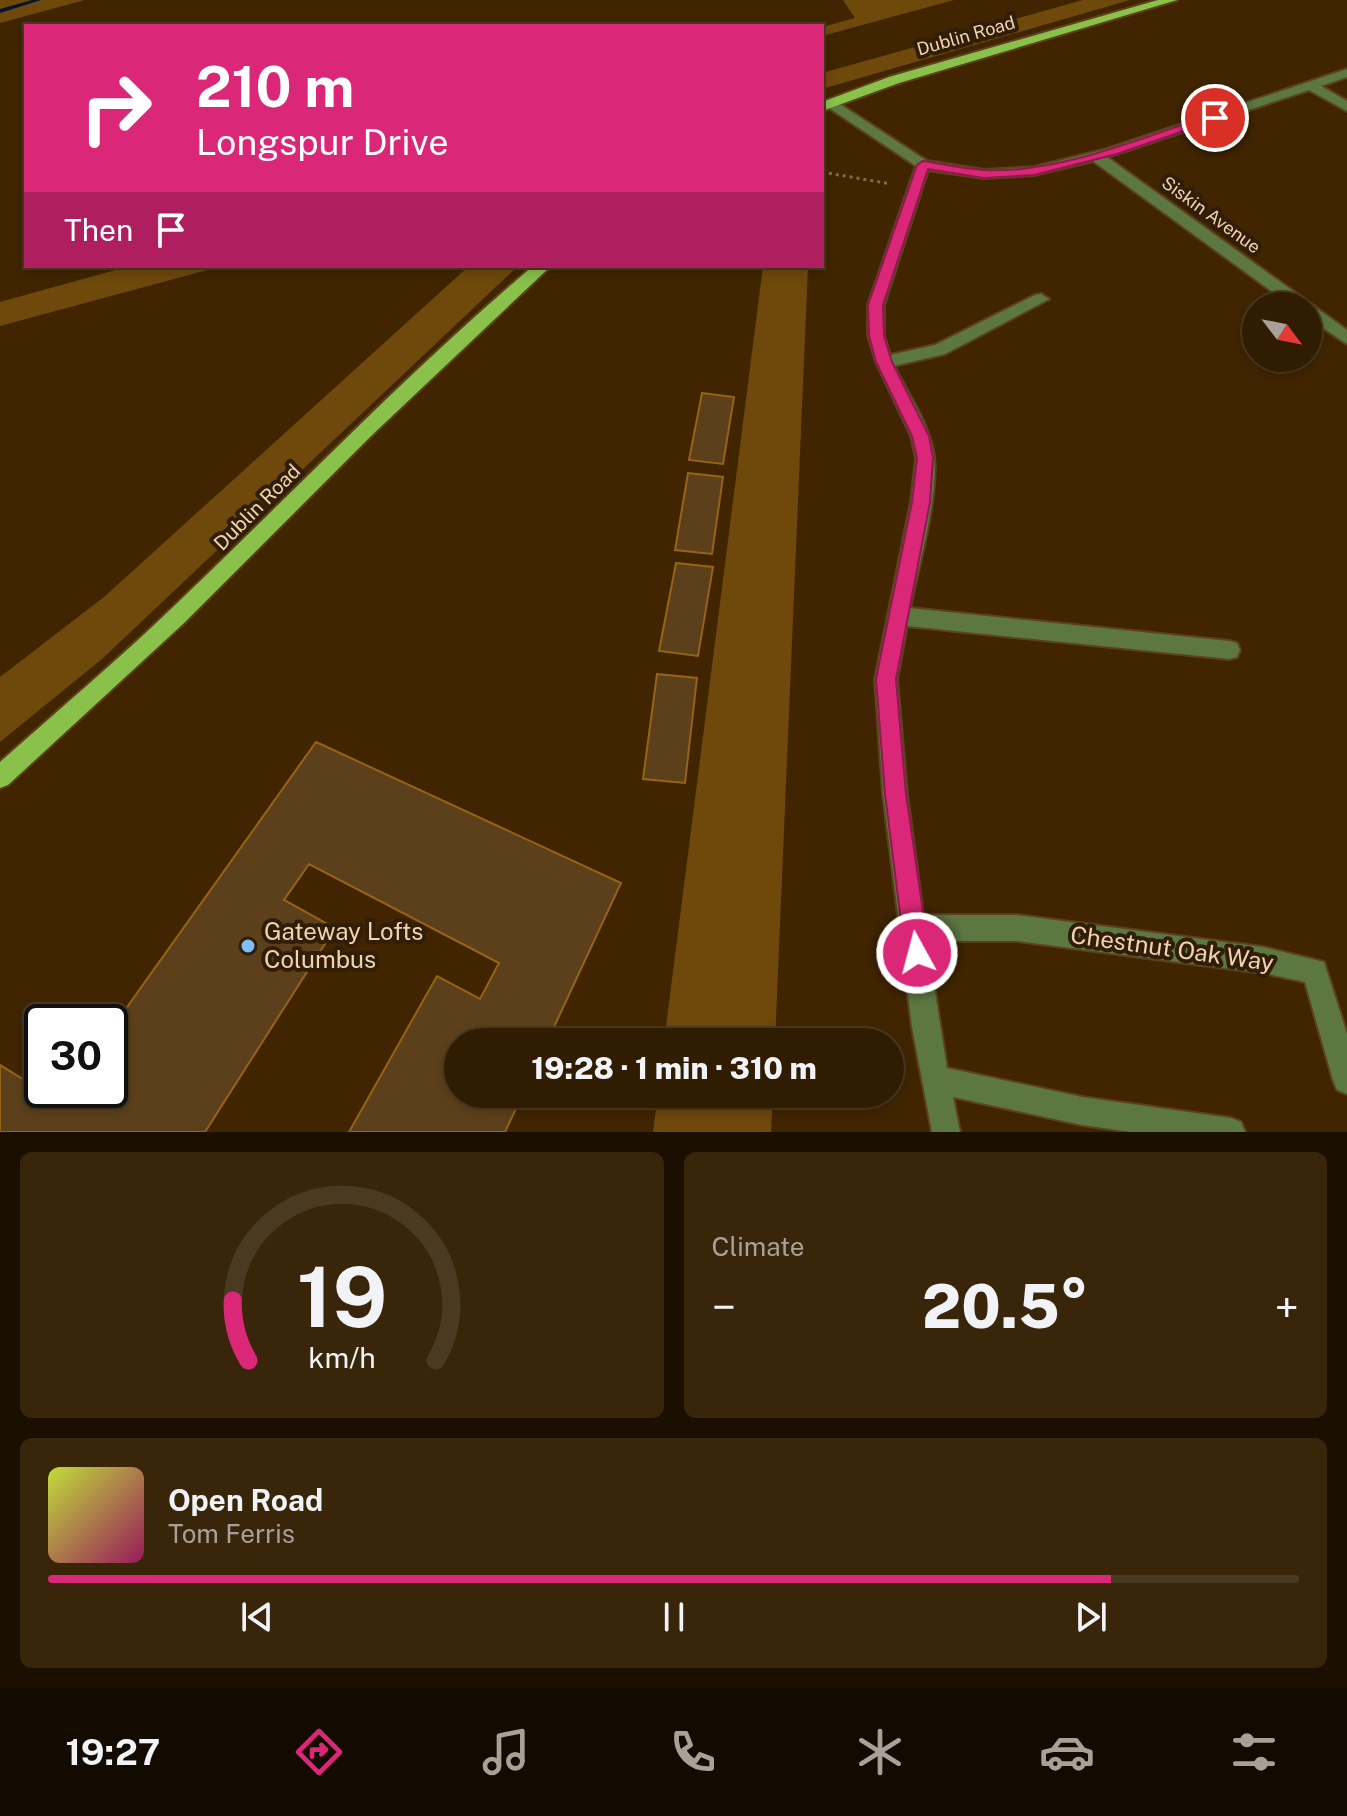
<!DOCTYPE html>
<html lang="en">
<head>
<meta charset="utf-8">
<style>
	body { margin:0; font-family:"Public Sans",sans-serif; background:#38250a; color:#f1f3f6; height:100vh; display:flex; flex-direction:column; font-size:30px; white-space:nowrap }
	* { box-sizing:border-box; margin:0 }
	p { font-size:26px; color:#a8a199 }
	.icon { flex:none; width:44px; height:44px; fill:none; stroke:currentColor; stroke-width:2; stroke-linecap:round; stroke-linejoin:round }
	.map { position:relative; height:1132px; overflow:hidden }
	.details { display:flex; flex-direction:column; gap:20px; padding:20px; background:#1a0f00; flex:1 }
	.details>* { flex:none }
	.top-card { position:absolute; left:24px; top:24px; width:800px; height:244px; border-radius:0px; box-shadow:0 4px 12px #0003,0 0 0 2px #4b3a22; background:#db2777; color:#fff; overflow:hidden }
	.needle { width:52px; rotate:122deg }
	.controls { position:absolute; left:1242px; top:292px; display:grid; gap:16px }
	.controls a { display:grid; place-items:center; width:80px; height:80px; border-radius:50%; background:#301c00; box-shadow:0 4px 12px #0003,0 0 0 2px #4b3a22; font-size:40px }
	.speed { position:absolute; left:24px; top:1004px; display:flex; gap:16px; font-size:40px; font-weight:700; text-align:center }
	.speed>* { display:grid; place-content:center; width:104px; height:104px; border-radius:50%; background:#301c00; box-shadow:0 4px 12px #0003,0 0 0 2px #4b3a22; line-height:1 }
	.speed .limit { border:4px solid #111; border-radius:12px; background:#fff; color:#111 }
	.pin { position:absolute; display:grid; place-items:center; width:68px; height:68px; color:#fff; margin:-34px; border:4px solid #fff; border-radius:50%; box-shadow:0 2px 8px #0007 }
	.me { position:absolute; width:88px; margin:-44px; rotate:353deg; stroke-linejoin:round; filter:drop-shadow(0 0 6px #0008) }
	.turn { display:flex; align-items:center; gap:28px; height:168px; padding:0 40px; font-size:36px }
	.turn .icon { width:104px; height:104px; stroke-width:2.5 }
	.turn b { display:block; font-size:56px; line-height:68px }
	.then { display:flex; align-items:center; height:76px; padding:0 40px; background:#0003; gap:16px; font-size:30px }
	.big { font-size:60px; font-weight:800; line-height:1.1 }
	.details .card { flex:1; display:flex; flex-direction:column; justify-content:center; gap:12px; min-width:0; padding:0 28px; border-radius:12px; background:#38250a }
	.details .dial { align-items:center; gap:0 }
	.dial svg { height:208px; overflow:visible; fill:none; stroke:#4b3a22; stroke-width:7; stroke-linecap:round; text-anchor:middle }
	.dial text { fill:#f1f3f6; stroke:none }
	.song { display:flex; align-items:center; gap:24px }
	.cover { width:96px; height:96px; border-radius:12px; background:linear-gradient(135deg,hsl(70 70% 55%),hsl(330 70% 35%)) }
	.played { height:8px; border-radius:4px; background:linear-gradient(90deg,#db2777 85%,#4b3a22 85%) }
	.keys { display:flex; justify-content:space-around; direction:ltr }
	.heat { display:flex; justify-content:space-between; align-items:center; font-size:44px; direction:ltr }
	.details .tiles { flex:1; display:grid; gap:20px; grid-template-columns:1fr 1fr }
	.card:last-child { grid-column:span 2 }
	.trip { position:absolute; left:444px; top:1028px; width:460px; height:80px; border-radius:40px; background:#301c00; box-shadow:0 4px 12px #0003,0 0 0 2px #4b3a22; font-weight:800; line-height:80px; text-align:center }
	.menu { display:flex; height:128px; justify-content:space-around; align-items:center; background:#130b00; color:#a8a199 }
	.menu .icon { width:56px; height:56px }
	.menu .current { color:#db2777 }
	.menu b { font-size:36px; color:#f1f3f6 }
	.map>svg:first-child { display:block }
	.green { fill:#6f480c }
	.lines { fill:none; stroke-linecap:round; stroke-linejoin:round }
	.stream { fill:#02152b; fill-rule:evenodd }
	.building { fill:#5c401b; stroke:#976316; stroke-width:2 }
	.minor-casing { stroke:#5c411c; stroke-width:4 }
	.major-casing { stroke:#5c411c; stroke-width:4 }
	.path { stroke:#866a46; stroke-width:3; stroke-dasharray:3 4; stroke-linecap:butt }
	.minor { fill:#5c7741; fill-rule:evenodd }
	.major { fill:#89c14b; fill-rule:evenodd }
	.route { fill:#db2777; stroke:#8e194d; stroke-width:2 }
	.poi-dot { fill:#82bcfa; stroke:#301e08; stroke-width:3 }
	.labels { text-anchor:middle; stroke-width:8; stroke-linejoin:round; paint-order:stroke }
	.far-street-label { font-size:18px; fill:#f0d3b1; stroke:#301e08 }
	.street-label { font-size:20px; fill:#f0d3b1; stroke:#301e08 }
	.near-poi-label { font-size:24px; fill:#f0d3b1; stroke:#301e08; text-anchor:start }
	.near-street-label { font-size:24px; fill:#f0d3b1; stroke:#301e08 }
</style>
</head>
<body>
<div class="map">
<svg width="1347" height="1132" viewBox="0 0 1347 1132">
	<rect width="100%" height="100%" fill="#402500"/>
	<!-- green -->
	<g class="green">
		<path d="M0,0H85L0,23Z"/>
		<path d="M843,0H954L822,36V27L855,18Z"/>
		<path d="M1083,0H1130L822,89V73Z"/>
		<path d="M130,266H222L0,326V302Z"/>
		<path d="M469,266H518L102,659L0,742V677L104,597Z"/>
		<path d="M763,266H808L775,1042H664Z"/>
		<path d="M658,1094H773L771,1132H653Z"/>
	</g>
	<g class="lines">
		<!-- stream -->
		<path class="stream" d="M32,0H41L0,13V9Z"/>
	</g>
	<!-- building -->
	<g class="building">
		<path d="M702,393L734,397L723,464L689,460Z"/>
		<path d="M688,473L723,477L712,554L675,550Z"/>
		<path d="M676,563L713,567L698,656L659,651Z"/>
		<path d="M657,674L697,678L685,783L643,779Z"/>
		<path d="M316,742L621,883L547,1042H458V1094H523L505,1132H349L437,976L480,999L499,963L309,864L284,900L335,928L205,1132H0V1065L60,1102L68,1090H110V1031Z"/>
	</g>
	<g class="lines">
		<!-- minor casing -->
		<g class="minor-casing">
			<path id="minor" d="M1347,69V77L1321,86L1347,101V111L1309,90L1107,157L1347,330V344L1308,318V306H1292L1093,161L1034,175L984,178L928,170L884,305V336L890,355L935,345L1035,295L1041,294L1049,299L945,354L894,366C908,394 930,425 934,456C939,497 918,567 910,608L1229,641L1237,643L1240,650L1237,657L1229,659L907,626L897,679L907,794L923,915H1017L1263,947L1324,962L1347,1034V1094L1337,1090L1333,1080L1305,982L1263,973L1017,941H927L947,1068L1082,1097L1231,1118L1241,1122L1245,1132H1131L1082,1125L953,1097L960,1132H932L912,1027L883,794L875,679L911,502L916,458L911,436L876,362L868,336V305L916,166L823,104L835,101L927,161L984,170L1034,167L1107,149Z"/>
		</g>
		<!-- major casing -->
		<g class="major-casing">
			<g id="major">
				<path d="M1158,0H1177L899,83L822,111V102L889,77Z"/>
				<path d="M533,266H551L371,436L184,623L8,785L0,788V762C57,711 117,661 172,608C292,494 406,373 533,266Z"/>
			</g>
		</g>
		<!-- path -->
		<path class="path" d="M822,172L891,184"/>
		<!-- minor -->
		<use href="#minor" class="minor"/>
		<!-- major -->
		<use href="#major" class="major"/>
	</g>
	<!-- route -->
	<path class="route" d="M1211,115L1221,118L1117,154L1034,175L984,178L928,169L883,305L884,336L892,362L929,436L933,458L930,502L896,679L906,794L929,953L925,961L917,964L909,961L905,953L885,794L876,679L912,502L917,458L912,436L876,362L869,336L868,305L917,165L923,161C943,164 964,169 984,170C1058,174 1141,138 1211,115Z"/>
	<!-- markers -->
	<circle class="poi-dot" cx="248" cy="946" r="8"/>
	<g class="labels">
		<!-- far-street labels -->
		<g class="far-street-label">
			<text transform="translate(966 36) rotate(-16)" y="6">Dublin Road</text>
			<text transform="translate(1211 215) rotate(36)" y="6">Siskin Avenue</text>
		</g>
		<!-- street labels -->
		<g class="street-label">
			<text transform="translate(257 507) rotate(-45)" y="7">Dublin Road</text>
		</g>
		<!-- near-poi labels -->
		<g class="near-poi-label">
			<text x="264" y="940">Gateway Lofts<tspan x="264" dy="28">Columbus</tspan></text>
		</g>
		<!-- near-street labels -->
		<g class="near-street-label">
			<text transform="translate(1172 949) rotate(8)" y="8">Chestnut Oak Way</text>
		</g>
	</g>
</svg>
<div class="controls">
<a><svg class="needle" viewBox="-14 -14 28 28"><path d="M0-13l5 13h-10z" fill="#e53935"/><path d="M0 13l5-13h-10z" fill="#a8a199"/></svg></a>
</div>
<div class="speed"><div class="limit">30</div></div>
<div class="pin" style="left:1215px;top:118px;background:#d93025"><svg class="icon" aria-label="arrive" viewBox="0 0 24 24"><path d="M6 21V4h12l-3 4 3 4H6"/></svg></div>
<svg class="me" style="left:917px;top:953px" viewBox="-20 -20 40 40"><circle r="17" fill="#db2777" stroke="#fff" stroke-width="3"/><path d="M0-11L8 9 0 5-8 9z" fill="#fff"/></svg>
<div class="trip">19:28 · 1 min · 310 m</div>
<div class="top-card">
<div class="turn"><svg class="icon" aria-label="right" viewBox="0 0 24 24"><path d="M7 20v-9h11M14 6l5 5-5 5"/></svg><div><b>210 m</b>Longspur Drive</div></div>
<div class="then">Then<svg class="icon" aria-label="arrive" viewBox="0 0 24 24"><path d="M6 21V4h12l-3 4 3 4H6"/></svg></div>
</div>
</div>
<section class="details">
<div class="tiles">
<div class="card dial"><svg viewBox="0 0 100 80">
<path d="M14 69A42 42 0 1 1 86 69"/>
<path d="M14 69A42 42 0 0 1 8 46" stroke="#db2777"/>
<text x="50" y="56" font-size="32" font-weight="700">19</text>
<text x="50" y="72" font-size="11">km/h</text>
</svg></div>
<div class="card"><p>Climate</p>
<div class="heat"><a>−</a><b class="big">20.5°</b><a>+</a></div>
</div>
<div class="card">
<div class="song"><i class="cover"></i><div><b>Open Road</b><p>Tom Ferris</p></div></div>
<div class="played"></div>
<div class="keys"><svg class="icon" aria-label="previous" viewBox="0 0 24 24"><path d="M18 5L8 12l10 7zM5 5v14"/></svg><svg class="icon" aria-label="pause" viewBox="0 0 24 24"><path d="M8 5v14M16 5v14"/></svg><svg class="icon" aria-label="next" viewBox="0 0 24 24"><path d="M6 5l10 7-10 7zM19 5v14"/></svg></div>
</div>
</div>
</section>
<nav class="menu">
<b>19:27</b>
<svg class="icon current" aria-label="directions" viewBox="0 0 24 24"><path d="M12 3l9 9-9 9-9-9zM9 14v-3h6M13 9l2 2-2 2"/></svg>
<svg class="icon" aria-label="music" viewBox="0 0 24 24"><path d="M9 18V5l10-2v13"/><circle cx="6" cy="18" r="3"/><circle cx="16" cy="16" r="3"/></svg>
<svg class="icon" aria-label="phone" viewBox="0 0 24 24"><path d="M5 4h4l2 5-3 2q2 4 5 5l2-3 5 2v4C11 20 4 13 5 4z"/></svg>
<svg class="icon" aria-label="climate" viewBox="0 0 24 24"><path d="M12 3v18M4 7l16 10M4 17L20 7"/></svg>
<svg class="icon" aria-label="car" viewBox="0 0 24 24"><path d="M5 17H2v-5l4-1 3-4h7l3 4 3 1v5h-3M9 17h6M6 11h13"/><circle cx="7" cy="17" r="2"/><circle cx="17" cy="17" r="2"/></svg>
<svg class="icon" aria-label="filters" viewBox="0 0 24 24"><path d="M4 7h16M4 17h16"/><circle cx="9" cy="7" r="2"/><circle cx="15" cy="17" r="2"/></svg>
</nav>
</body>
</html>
